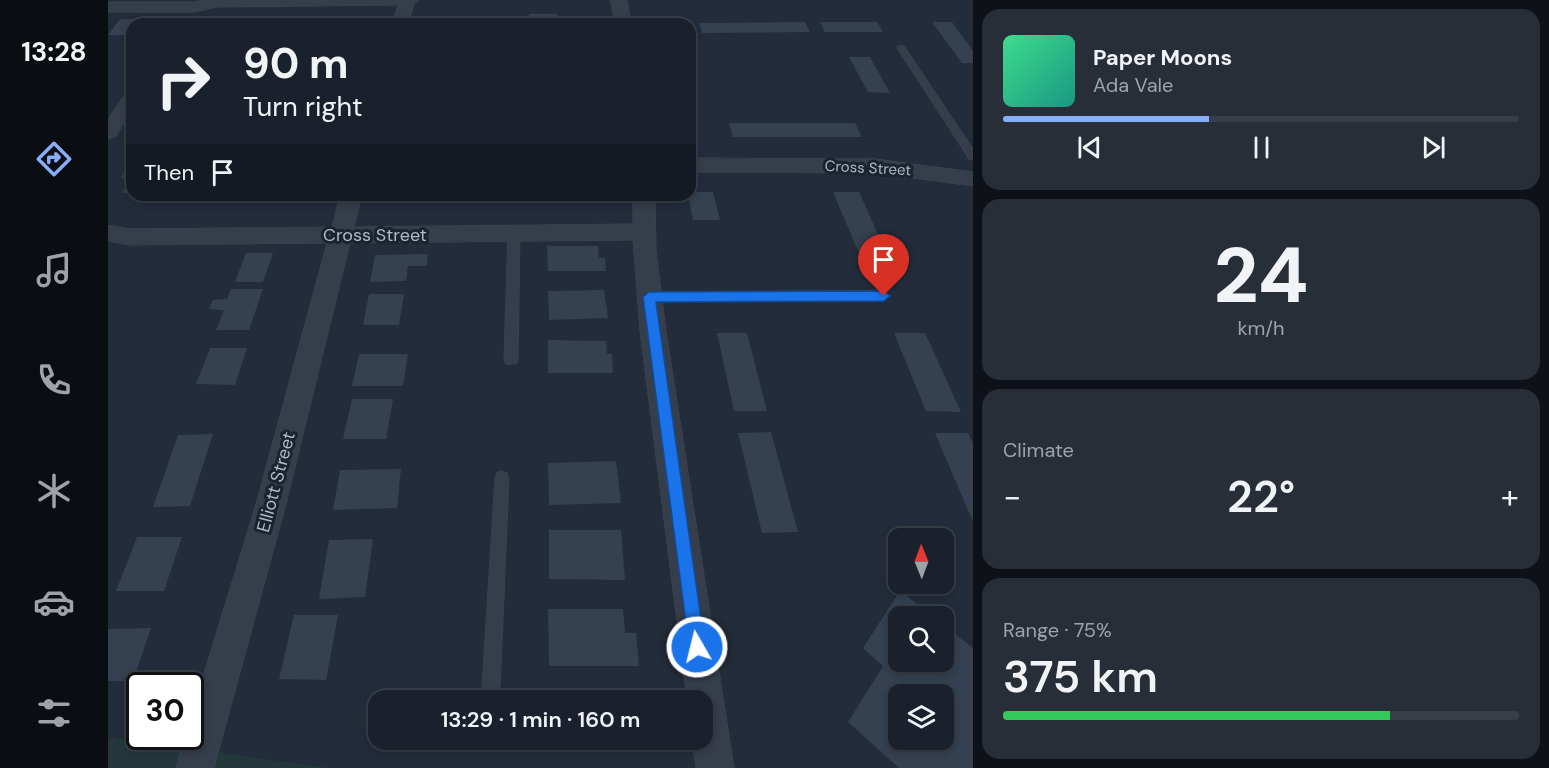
<!DOCTYPE html>
<html lang="en">
<head>
<meta charset="utf-8">
<style>
	body { margin:0; font-family:"DM Sans",sans-serif; background:#272e38; color:#f1f3f6; height:100vh; display:flex; flex-direction:column; font-size:22px; white-space:nowrap }
	* { box-sizing:border-box; margin:0 }
	p { font-size:20px; color:#9fa3a9 }
	.icon { flex:none; width:33px; height:33px; fill:none; stroke:currentColor; stroke-width:2; stroke-linecap:round; stroke-linejoin:round }
	.map { position:relative; flex:1; overflow:hidden }
	.sheet { display:flex; flex-direction:column; gap:9px; padding:9px; background:#0e1218; width:576px }
	.sheet>* { flex:none }
	.hud { position:absolute; left:18px; top:18px; width:570px; height:183px; border-radius:18px; box-shadow:0 3px 9px #0003,0 0 0 2px #383e48; background:#1a212c; color:#f1f3f6; overflow:hidden }
	.needle { width:39px; rotate:359deg }
	.buttons { position:absolute; left:780px; top:528px; display:grid; gap:12px }
	.buttons a { display:grid; place-items:center; width:66px; height:66px; border-radius:12px; background:#1a212c; box-shadow:0 3px 9px #0003,0 0 0 2px #383e48; font-size:30px }
	.speed { position:absolute; left:18px; top:672px; display:flex; gap:12px; font-size:30px; font-weight:700; text-align:center }
	.speed>* { display:grid; place-content:center; width:78px; height:78px; border-radius:50%; background:#1a212c; box-shadow:0 3px 9px #0003,0 0 0 2px #383e48; line-height:1 }
	.speed .limit { border:3px solid #111; border-radius:9px; background:#fff; color:#111 }
	.pin { position:absolute; display:grid; place-items:center; width:51px; height:51px; color:#fff; margin:-62px -26px; border-radius:50% 50% 50% 0; rotate:-45deg; box-shadow:0 0 6px #0007 }
	.pin .icon { rotate:45deg }
	.me { position:absolute; width:66px; margin:-33px; rotate:352deg; stroke-linejoin:round; filter:drop-shadow(0 0 4px #0008) }
	.turn { display:flex; align-items:center; gap:21px; height:126px; padding:0 18px; font-size:27px }
	.turn .icon { width:78px; height:78px; stroke-width:2.5 }
	.turn b { display:block; font-size:42px; line-height:51px }
	.then { display:flex; align-items:center; height:57px; padding:0 18px; background:#0003; gap:12px; font-size:22px }
	.big { font-size:45px; font-weight:600; line-height:1.1 }
	.sheet .widget { flex:1; display:flex; flex-direction:column; justify-content:center; gap:9px; min-width:0; padding:0 21px; border-radius:18px; background:#272e38 }
	.sheet .dial { align-items:center; gap:0 }
	.dial b { font-size:78px; line-height:1 }
	.song { display:flex; align-items:center; gap:18px }
	.cover { width:72px; height:72px; border-radius:9px; background:linear-gradient(135deg,hsl(150 70% 55%),hsl(170 70% 35%)) }
	.played { height:6px; border-radius:3px; background:linear-gradient(90deg,#87aef6 40%,#383e48 40%) }
	.keys { display:flex; justify-content:space-around; direction:ltr }
	.heat { display:flex; justify-content:space-between; align-items:center; font-size:33px; direction:ltr }
	.charge { height:9px; border-radius:4px; background:linear-gradient(90deg,#34c759 75%,#383e48 0) }
	.trip { position:absolute; left:260px; top:690px; width:345px; height:60px; border-radius:18px; background:#1a212c; box-shadow:0 3px 9px #0003,0 0 0 2px #383e48; font-weight:600; line-height:60px; text-align:center }
	main { display:flex; flex:1; min-height:0 }
	.menu { display:flex; flex-direction:column; width:108px; justify-content:space-around; align-items:center; background:#0a0d12; color:#9fa3a9 }
	.menu .icon { width:42px; height:42px }
	.menu .selected { color:#87aef6 }
	.menu b { font-size:27px; color:#f1f3f6 }
	.map>svg:first-child { display:block }
	.green { fill:#24383b }
	.building { fill:#354050; fill-rule:evenodd }
	.lines { fill:none; stroke-linecap:round; stroke-linejoin:round }
	.service-casing { stroke:#3f4753; stroke-width:1 }
	.minor-casing { stroke:#3f4753; stroke-width:1 }
	.service { fill:#363e4b; fill-rule:evenodd }
	.minor { fill:#363e4b; fill-rule:evenodd }
	.route { fill:#1a73e8; stroke:#114b97; stroke-width:1.5 }
	.labels { text-anchor:middle; stroke-width:6; stroke-linejoin:round; paint-order:stroke }
	.far-street-label { font-size:15px; fill:#b1b9c6; stroke:#1b232f }
	.street-label { font-size:18px; fill:#b1b9c6; stroke:#1b232f }
</style>
</head>
<body>
<main>
<nav class="menu">
<b>13:28</b>
<svg class="icon selected" aria-label="directions" viewBox="0 0 24 24"><path d="M12 3l9 9-9 9-9-9zM9 14v-3h6M13 9l2 2-2 2"/></svg>
<svg class="icon" aria-label="music" viewBox="0 0 24 24"><path d="M9 18V5l10-2v13"/><circle cx="6" cy="18" r="3"/><circle cx="16" cy="16" r="3"/></svg>
<svg class="icon" aria-label="phone" viewBox="0 0 24 24"><path d="M5 4h4l2 5-3 2q2 4 5 5l2-3 5 2v4C11 20 4 13 5 4z"/></svg>
<svg class="icon" aria-label="climate" viewBox="0 0 24 24"><path d="M12 3v18M4 7l16 10M4 17L20 7"/></svg>
<svg class="icon" aria-label="car" viewBox="0 0 24 24"><path d="M5 17H2v-5l4-1 3-4h7l3 4 3 1v5h-3M9 17h6M6 11h13"/><circle cx="7" cy="17" r="2"/><circle cx="17" cy="17" r="2"/></svg>
<svg class="icon" aria-label="filters" viewBox="0 0 24 24"><path d="M4 7h16M4 17h16"/><circle cx="9" cy="7" r="2"/><circle cx="15" cy="17" r="2"/></svg>
</nav>
<div class="map">
<svg width="865" height="768" viewBox="0 0 865 768">
	<rect width="100%" height="100%" fill="#232c3a"/>
	<!-- green -->
	<path class="green" d="M0,737L221,768H0Z"/>
	<!-- building -->
	<g class="building">
		<path d="M421,14H449V23H420Z"/>
		<path d="M316,17H336L335,24H315Z"/>
		<path d="M12,19H33L29,24H24V31L21,35H0Z"/>
		<path d="M697,22L702,32L594,33L591,23Z"/>
		<path d="M712,22H769L775,32H717Z"/>
		<path d="M824,22H844L865,51V63H854Z"/>
		<path d="M741,57H762L782,93L760,92Z"/>
		<path d="M582,105H583L591,137H582Z"/>
		<path d="M621,123H747L754,137H625Z"/>
		<path d="M19,165H24V193H14L22,178H13Z"/>
		<path d="M582,192H605L612,220H585L580,195Z"/>
		<path d="M725,192H751L784,265H756Z"/>
		<path d="M439,246H490L491,258H497L498,271H440Z"/>
		<path d="M138,253H165L155,282H127Z"/>
		<path d="M320,254L319,266H300L298,281L262,282L267,255Z"/>
		<path d="M123,289H155L141,330H108L116,310L101,309L105,300L119,299Z"/>
		<path d="M496,290L500,318L441,320L440,291Z"/>
		<path d="M261,294H296L291,325H255Z"/>
		<path d="M609,333H639L659,411H626Z"/>
		<path d="M786,333H817L853,412L818,411Z"/>
		<path d="M440,340L498,341L499,354H504L505,373H440Z"/>
		<path d="M102,348H139L127,385L88,384Z"/>
		<path d="M251,354H300L295,386H244Z"/>
		<path d="M244,399H285L278,439H235Z"/>
		<path d="M663,432L690,532L654,533L630,433Z"/>
		<path d="M827,433H860L865,443V522Z"/>
		<path d="M105,434L82,506L45,507L70,435Z"/>
		<path d="M508,461L513,503L441,505L440,463Z"/>
		<path d="M293,469L289,508L225,510L232,470Z"/>
		<path d="M441,530H513L517,580L441,579Z"/>
		<path d="M29,537H74L56,591H8Z"/>
		<path d="M265,539L257,597L211,599L221,540Z"/>
		<path d="M792,591L825,616H790V662H836V625L865,648V768H791L740,722L775,666L755,648ZM790,694H836V740H790Z"/>
		<path d="M440,609H515L517,633H528L531,666H441Z"/>
		<path d="M186,615H230L218,680L171,679Z"/>
		<path d="M43,628L25,681H0V629Z"/>
	</g>
	<g class="lines">
		<!-- service casing -->
		<g class="service-casing">
			<g id="service">
				<path d="M790,46H796L865,149V160L861,159L789,48Z"/>
				<path d="M406,229L412,233L410,360L408,364H398L396,360L400,233Z"/>
				<path d="M776,291L782,296L776,301L541,302L535,297L541,292Z"/>
				<path d="M394,471L399,473L401,478L392,688L395,700H377L374,688L387,478L389,473Z"/>
			</g>
		</g>
		<!-- minor casing -->
		<g class="minor-casing">
			<g id="minor">
				<path d="M97,0H311L306,4L300,24H284L290,5L109,7L86,12H0V2H86Z"/>
				<path d="M503,0H519L523,24H507Z"/>
				<path d="M24,91V111L7,137L0,139V119L18,93Z"/>
				<path d="M582,158L767,159L865,172V186L767,173L582,172Z"/>
				<path d="M232,195H254L246,227L525,224V195H547L548,250L558,331L626,768H588L584,740H594V700H579L532,331L525,240L242,243L178,504L106,768H68L77,736H82V719L148,504L219,243L22,245L0,241V225L22,229L224,227Z"/>
			</g>
		</g>
		<!-- service -->
		<use href="#service" class="service"/>
		<!-- minor -->
		<use href="#minor" class="minor"/>
	</g>
	<!-- route -->
	<path class="route" d="M776,291L782,296L776,301L548,302L597,647L595,653L589,655L582,653L535,297L541,292Z"/>
	<g class="labels">
		<!-- far-street labels -->
		<g class="far-street-label">
			<text transform="translate(760 168) rotate(3)" y="5">Cross Street</text>
		</g>
		<!-- street labels -->
		<g class="street-label">
			<text x="267" y="241">Cross Street</text>
			<text transform="translate(168 482) rotate(-75)" y="6">Elliott Street</text>
		</g>
	</g>
</svg>
<div class="buttons">
<a><svg class="needle" viewBox="-14 -14 28 28"><path d="M0-13l5 13h-10z" fill="#e53935"/><path d="M0 13l5-13h-10z" fill="#9fa3a9"/></svg></a>
<a><svg class="icon" aria-label="search" viewBox="0 0 24 24"><circle cx="10" cy="10" r="6"/><path d="M15 15l6 6"/></svg></a>
<a><svg class="icon" aria-label="layers" viewBox="0 0 24 24"><path d="M12 4l9 5-9 5-9-5zM3 14l9 5 9-5"/></svg></a>
</div>
<div class="speed"><div class="limit">30</div></div>
<div class="pin" style="left:776px;top:296px;background:#d93025"><svg class="icon" aria-label="arrive" viewBox="0 0 24 24"><path d="M6 21V4h12l-3 4 3 4H6"/></svg></div>
<svg class="me" style="left:589px;top:647px" viewBox="-20 -20 40 40"><circle r="17" fill="#1a73e8" stroke="#fff" stroke-width="3"/><path d="M0-11L8 9 0 5-8 9z" fill="#fff"/></svg>
<div class="trip">13:29 · 1 min · 160 m</div>
<div class="hud">
<div class="turn"><svg class="icon" aria-label="right" viewBox="0 0 24 24"><path d="M7 20v-9h11M14 6l5 5-5 5"/></svg><div><b>90 m</b>Turn right</div></div>
<div class="then">Then<svg class="icon" aria-label="arrive" viewBox="0 0 24 24"><path d="M6 21V4h12l-3 4 3 4H6"/></svg></div>
</div>
</div>
<section class="sheet">
<div class="widget">
<div class="song"><i class="cover"></i><div><b>Paper Moons</b><p>Ada Vale</p></div></div>
<div class="played"></div>
<div class="keys"><svg class="icon" aria-label="previous" viewBox="0 0 24 24"><path d="M18 5L8 12l10 7zM5 5v14"/></svg><svg class="icon" aria-label="pause" viewBox="0 0 24 24"><path d="M8 5v14M16 5v14"/></svg><svg class="icon" aria-label="next" viewBox="0 0 24 24"><path d="M6 5l10 7-10 7zM19 5v14"/></svg></div>
</div>
<div class="widget dial"><b>24</b><p>km/h</p></div>
<div class="widget"><p>Climate</p>
<div class="heat"><a>−</a><b class="big">22°</b><a>+</a></div>
</div>
<div class="widget"><p>Range · 75%</p><b class="big">375 km</b><div class="charge"></div></div>
</section>
</main>
</body>
</html>
